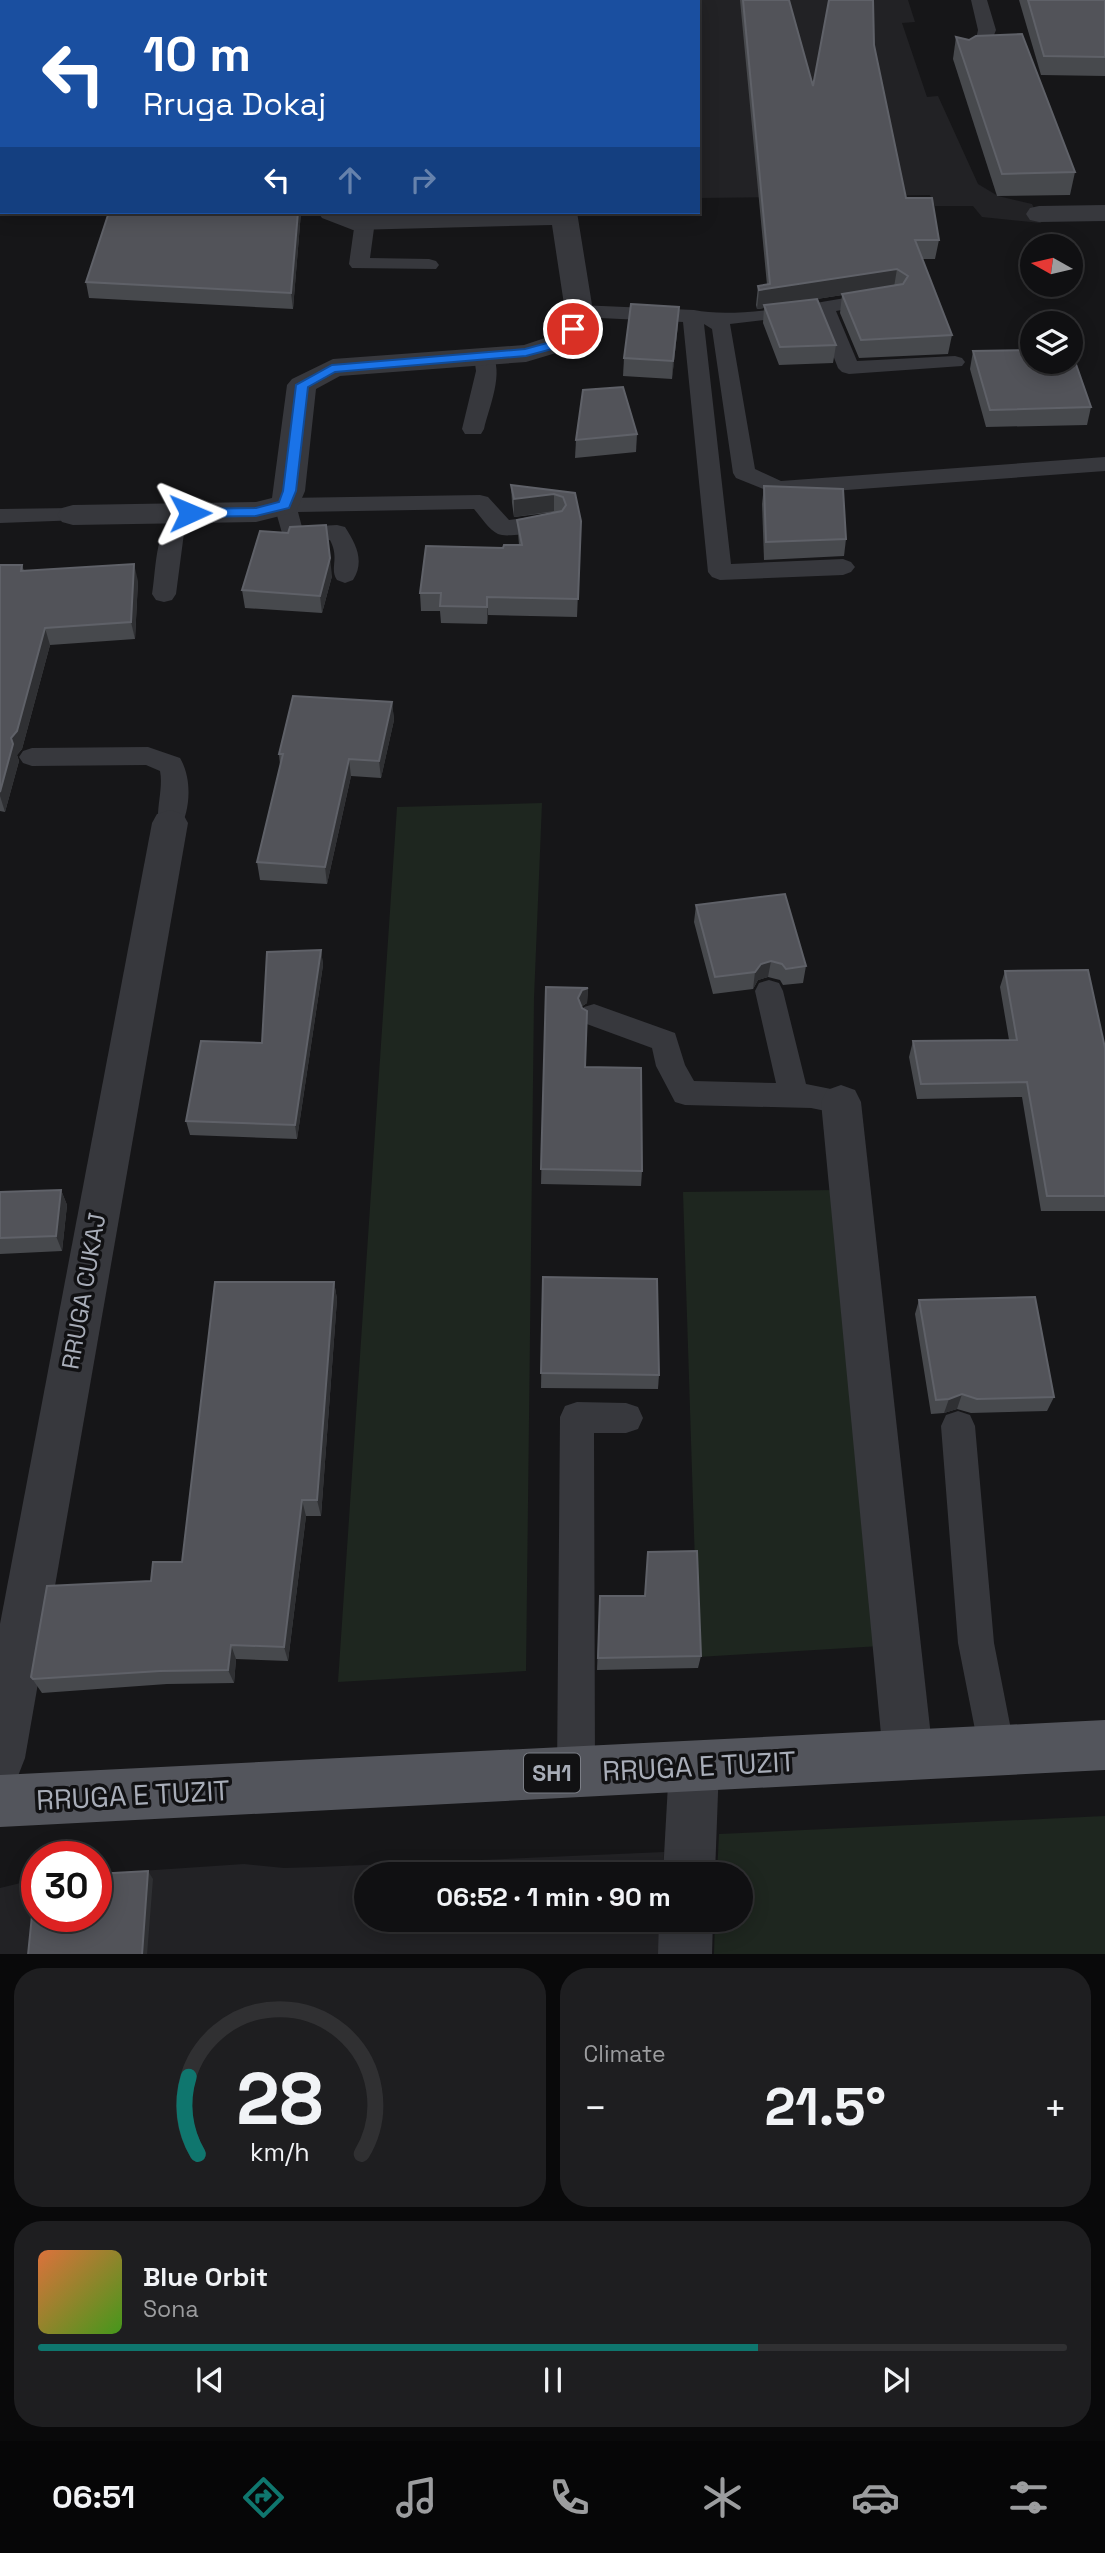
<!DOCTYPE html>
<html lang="en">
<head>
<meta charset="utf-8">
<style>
	body { margin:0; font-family:"Space Grotesk",sans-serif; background:#1e1e20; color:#f1f3f6; height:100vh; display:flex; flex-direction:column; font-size:26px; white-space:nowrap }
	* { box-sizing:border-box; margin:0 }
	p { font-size:23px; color:#9c9d9f }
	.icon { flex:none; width:38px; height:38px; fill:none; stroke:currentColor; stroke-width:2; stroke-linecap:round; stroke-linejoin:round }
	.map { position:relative; height:1954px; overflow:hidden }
	.panel { display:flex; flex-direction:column; gap:14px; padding:14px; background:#09090a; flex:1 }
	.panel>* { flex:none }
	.banner { position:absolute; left:0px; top:0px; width:700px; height:214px; box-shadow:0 4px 18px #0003,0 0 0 2px #303032; background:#1a4fa0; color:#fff; overflow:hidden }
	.needle { width:46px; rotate:278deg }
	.buttons { position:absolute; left:1020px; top:234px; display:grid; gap:14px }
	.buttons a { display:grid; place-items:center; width:63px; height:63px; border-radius:50%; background:#101012; box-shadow:0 4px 18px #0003,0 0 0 2px #303032; font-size:35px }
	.speed { position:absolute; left:21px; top:1841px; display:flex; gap:14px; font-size:35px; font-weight:700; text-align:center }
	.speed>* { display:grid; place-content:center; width:91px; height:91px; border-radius:50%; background:#101012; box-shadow:0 4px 18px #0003,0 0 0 2px #303032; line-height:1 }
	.speed .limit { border:10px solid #d22; background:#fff; color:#111 }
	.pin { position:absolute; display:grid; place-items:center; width:60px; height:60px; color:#fff; margin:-30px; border:4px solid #fff; border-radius:50%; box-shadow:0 2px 7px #0007 }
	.me { position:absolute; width:77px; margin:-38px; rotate:89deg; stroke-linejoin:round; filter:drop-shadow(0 0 5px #0008) }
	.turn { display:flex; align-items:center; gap:24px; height:147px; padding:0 28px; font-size:32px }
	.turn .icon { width:91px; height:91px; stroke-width:2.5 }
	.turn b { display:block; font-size:49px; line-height:60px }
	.lanes { display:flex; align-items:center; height:66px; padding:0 28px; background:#0003; justify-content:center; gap:35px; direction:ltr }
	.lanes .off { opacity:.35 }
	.big { font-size:52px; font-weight:800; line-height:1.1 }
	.panel .card { flex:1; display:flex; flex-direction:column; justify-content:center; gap:10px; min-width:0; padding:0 24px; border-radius:28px; background:#1e1e20 }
	.panel .dial { align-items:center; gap:0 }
	.dial svg { height:182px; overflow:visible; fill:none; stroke:#303032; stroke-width:7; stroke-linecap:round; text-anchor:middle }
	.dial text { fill:#f1f3f6; stroke:none }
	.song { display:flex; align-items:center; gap:21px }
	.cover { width:84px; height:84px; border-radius:10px; background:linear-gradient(135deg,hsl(20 70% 55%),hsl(100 70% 35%)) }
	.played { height:7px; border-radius:4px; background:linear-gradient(90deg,#0f766e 70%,#303032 70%) }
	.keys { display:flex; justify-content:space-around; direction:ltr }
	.heat { display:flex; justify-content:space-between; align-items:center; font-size:38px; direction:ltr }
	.panel .tiles { flex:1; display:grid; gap:14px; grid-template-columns:1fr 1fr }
	.card:last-child { grid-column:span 2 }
	.trip { position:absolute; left:354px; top:1862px; width:399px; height:70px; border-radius:35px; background:#101012; box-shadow:0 4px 18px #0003,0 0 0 2px #303032; font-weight:800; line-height:70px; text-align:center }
	.tabs { display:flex; height:112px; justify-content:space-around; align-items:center; background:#060607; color:#9c9d9f }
	.tabs .icon { width:49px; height:49px }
	.tabs .selected { color:#0f766e }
	.tabs b { font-size:32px; color:#f1f3f6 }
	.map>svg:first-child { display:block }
	.built { fill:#222225 }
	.green { fill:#1e261f }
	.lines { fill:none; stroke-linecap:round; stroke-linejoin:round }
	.lane { fill:#37383d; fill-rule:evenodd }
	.street { fill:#37383d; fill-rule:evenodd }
	.primary { fill:#53555c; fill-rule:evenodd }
	.wall { fill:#47494d }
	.shaded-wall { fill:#2f3033 }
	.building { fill:#525359; stroke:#5f6168; stroke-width:2 }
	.route { fill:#1a73e8; stroke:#114b97; stroke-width:2 }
	.labels { text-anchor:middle; stroke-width:7; stroke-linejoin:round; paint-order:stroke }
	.shield { fill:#111113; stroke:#7b7e86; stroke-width:2 }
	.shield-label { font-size:23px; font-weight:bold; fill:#a8adb8 }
	.street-label { font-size:24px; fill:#a8adb8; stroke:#111113 }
	.near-street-label { font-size:28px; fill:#a8adb8; stroke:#111113 }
</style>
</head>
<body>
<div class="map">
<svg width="1105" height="1955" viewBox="0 0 1105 1955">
	<rect width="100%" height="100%" fill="#161618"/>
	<!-- built -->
	<g class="built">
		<path d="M656,0H908L915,22L902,23L927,97L938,96L978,184L998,196L1032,204L1041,223L982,217L973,206H935L930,195L698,198V2Z"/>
		<path d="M664,1852L663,1874H366V1920H661L659,1954L0,1955V1888L37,1879V1916H96V1874L244,1864L284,1868L318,1867Z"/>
	</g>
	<!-- green -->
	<g class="green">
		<path d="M542,803L534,998L526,1671L338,1682L397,807Z"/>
		<path d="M835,1190L880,1646L698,1657L683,1192Z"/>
		<path d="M1105,1816V1954H714L715,1920H740V1874H717L719,1834Z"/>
	</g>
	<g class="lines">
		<!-- lane -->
		<g class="lane">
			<path d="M104,0H120L103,2Z"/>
			<path d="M971,0H987L996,30L990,45L964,59L955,54L976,39L978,30Z"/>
			<path d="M365,215L375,221L370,258L429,259L436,261L439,265L436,269L352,268L349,264L355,221Z"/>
			<path d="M879,292L886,294L889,298L886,302L836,311L857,361L955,356L962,358L965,362L962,366L849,374L842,372L838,368L817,314L730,324L755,469L781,481L1105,457V471L778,495L736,478L733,473L712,329L704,324L731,564L843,559L851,562L855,567L851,572L843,575L720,580L712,577L708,572L683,322L579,317L572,315L569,311L572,307L579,305L694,310C742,320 829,300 879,292Z"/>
			<path d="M484,350L491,352C505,372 489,407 484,429L481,434H465L462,429L476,371L474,356L477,352Z"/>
			<path d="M480,495L488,497L509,520L553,514L561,516L564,521L561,526C549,529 509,539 498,534C489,530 481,517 474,509L298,512L302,527L337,525L345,527C356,544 365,561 353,580L345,583L337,580C329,568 340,559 330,540L292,542L284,540L274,505L277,500L285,498Z"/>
			<path d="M190,506L198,508L201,513L184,533L176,594L172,600L164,602L156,600L152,594C157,565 154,515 190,506Z"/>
			<path d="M73,508L81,510L84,515L81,520L0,523V509Z"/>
			<path d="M148,747L180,758C192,778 191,810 179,830L170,833L161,830C153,817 164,790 160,771L146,765L32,766L23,763L19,757L23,751L32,748Z"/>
			<path d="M769,980L779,983L783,991L806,1084L851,1093L856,1102L851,1111L841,1114L811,1108L685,1105L675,1102L656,1066L652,1048L584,1023L580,1015L584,1007L594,1004L675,1033L685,1065L694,1081L776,1083L755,991L759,983Z"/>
			<path d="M577,1402L626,1403L638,1407L643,1418L638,1429L626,1433H594L595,1772L589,1785L576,1791L563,1785L557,1772L560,1417L565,1406Z"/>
			<path d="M958,1411L970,1415L975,1426L994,1643L1015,1750L1010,1763L997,1768L984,1763L979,1750L958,1643L941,1426L946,1415Z"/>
		</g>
		<!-- street -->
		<g class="street">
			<path d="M334,0H358L334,2Z"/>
			<path d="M0,5H2L0,20Z"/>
			<path d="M1105,205V221L1039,222L1030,220L1026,214L1030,208L1039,206Z"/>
			<path d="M318,212H577L593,311L576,347L526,362L340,376L316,389L305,491L296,512L256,522L73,525L62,522L57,515L62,508L73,505L256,502L272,498L287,385L292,379L333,359L524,345L554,335L565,311L552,225L353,230L322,218Z"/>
			<path d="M170,810L183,814L188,823L25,1758L18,1776L0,1783V1624L152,823L157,814Z"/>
			<path d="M841,1085L855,1090L861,1102L933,1755L926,1773L908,1780L890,1773L883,1755L821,1102L827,1090Z"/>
			<path d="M694,1741L712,1748L719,1766L715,1874H663L669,1766L676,1748Z"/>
			<path d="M659,1920H713L712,1955H658Z"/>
		</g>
		<!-- primary -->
		<path class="primary" d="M1105,1720V1770L0,1827V1775Z"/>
	</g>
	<!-- wall -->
	<g class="wall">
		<path d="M740,0H789L813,86L874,45L906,198L939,240L935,259H922L952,335L948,354L859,358L840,313L842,295L817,299L836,345L833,363L779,365L763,323L764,308L757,309L756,305L758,286L767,285Z"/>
		<path d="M1019,0H1105V76L1041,75Z"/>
		<path d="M956,37L1075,172L1070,195L997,196L953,59Z"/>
		<path d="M301,212L293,309L89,298L86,282L155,214Z"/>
		<path d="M678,324L672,379L623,376L624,358Z"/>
		<path d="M973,351L1091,407L1087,425L986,427L970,369Z"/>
		<path d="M637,434L636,452L575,458L576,440Z"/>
		<path d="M511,485L575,493L581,521L577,617L488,615L487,624L441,623L440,611H421L420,593L503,548L519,545L517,520L555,512L514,517L512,503Z"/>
		<path d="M764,486L846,539L844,556L764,560L762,504Z"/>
		<path d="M0,565H22L24,571L138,581L135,639L50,645L22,749L17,755L19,761L5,812L0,811Z"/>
		<path d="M332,576L322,613L245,608L242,590Z"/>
		<path d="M392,702L394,720L381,778L351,776L327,884L260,880L257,862L280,765L279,754Z"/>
		<path d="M696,905L806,966L803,983L783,985L780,980L768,977L758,980L753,989L713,994L694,922Z"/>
		<path d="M321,950L323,965L297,1139L190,1135L186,1121L262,1043Z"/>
		<path d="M1005,971L1105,1048V1211H1041L1022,1097L917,1099L909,1057L913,1041L1009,1040L1000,987Z"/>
		<path d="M546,987L588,988L587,1003L581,1007L585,1067L642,1171L641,1186L541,1184Z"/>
		<path d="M61,1190L67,1205L62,1251L0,1254V1192Z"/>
		<path d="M543,1277L659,1375L658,1389L541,1388Z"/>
		<path d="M334,1282L337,1299L321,1516H306L288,1661L236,1659L234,1683L167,1684L42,1693L31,1677L151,1581L182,1562Z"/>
		<path d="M919,1300L1054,1397L1047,1411L971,1413L957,1409L944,1413L931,1414L915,1314Z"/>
		<path d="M648,1552L701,1656L698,1668L597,1670L600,1596H645Z"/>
	</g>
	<!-- shaded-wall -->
	<g class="shaded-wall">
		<path d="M298,212H301L293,309L291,293Z"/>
		<path d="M897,269L894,287L765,307L764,305V308L757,309L759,290Z"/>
		<path d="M679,307L678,324L672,379L673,361Z"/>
		<path d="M554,494V511L514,517V499Z"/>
		<path d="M330,558L332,576L322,613L320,596Z"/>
		<path d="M134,564L138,581L135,639L131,622Z"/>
		<path d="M487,597L488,615L487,624Z"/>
		<path d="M45,628L50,645L22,749L17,755L19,761L5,812L0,796V792L11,738Z"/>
		<path d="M392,702L394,720L381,778L379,761Z"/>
		<path d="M349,759L351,776L327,884L325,867Z"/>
		<path d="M321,950L323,965L297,1139L295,1125Z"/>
		<path d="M771,961L768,977L758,980L753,989L755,972L761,964Z"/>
		<path d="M588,988L587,1003L582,1006L578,1014V998L582,990Z"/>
		<path d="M61,1190L67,1205L62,1251L56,1236Z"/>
		<path d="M334,1282L337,1299L321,1516L317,1500Z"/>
		<path d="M962,1394L957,1409L944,1413L949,1399Z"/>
		<path d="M302,1500L306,1516L288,1661L284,1647Z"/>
		<path d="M231,1645L236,1659L234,1683L228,1670Z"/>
		<path d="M148,1871L153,1879L147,1955H142Z"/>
	</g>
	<!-- building -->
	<g class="building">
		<path d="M195,0H253V2H194Z"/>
		<rect x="397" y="0" width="263" height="2"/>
		<path d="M743,0H789L813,86L829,0H873L874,45L906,198H932L939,240H915L952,335L861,340L842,294L903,284L908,276L897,269L759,290L758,286L770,284Z"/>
		<path d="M1028,0H1105V57L1044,56Z"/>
		<path d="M1022,34L1075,172L1002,174L956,37L969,40L976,36Z"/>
		<path d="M109,212L155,214L156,212H298L291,293L86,282Z"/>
		<path d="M817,299L836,345L780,347L764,305Z"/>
		<path d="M631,304L679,307L673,361L624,358Z"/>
		<path d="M1032,350V362H1071V350L1091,407L990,410L973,351Z"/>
		<path d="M623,387L637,434L576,440L583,390Z"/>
		<path d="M511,485L575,493L581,521L578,599L487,597V607L440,606L441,593H420L426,546L503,548L504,545H522L517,520L562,511L566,505L563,497L554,494L514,499Z"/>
		<path d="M764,486L843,489L846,539L766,542Z"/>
		<path d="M326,525L330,558L320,596L242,590L260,531L288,533L290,527Z"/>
		<path d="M134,564L131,622L45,628L17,731L11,738L13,744L0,792V565H22L21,571Z"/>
		<path d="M293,696L392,702L379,761L349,759L325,867L257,862L283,754H279Z"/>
		<path d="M785,894L806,966L786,969L782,964L771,961L761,964L755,972L715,977L696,905Z"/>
		<path d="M321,950L295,1125L186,1121L201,1041L262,1043L267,952Z"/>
		<path d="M1088,970L1105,1048V1196H1047L1027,1082L921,1084L913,1041L1017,1040L1005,971Z"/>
		<path d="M546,987L588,988L582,990L578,998L582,1008L587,1011L585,1067L641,1068L642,1171L541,1169Z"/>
		<path d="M61,1190L56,1236L0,1238V1192Z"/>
		<path d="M543,1277L657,1279L659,1375L541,1373Z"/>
		<path d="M215,1282H334L317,1500H302L284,1647L231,1645L228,1670L160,1671L33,1679L31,1677L47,1586L151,1581L153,1562H182Z"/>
		<path d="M1035,1297L1054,1397L977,1399L962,1394L949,1399L936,1400L919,1300Z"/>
		<path d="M697,1551L701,1656L598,1658L600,1596H645L648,1552Z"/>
		<path d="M148,1871L142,1955H28L36,1876L37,1916H96V1874Z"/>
	</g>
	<!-- route -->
	<path class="route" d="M569,327L579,329L571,344L526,356L335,372L308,387L296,491L289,508L256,516L190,517L184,513L190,509L256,508L279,502L283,491L296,385L332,365L525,349L562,339Z"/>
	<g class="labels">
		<!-- shield labels -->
		<rect class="shield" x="524" y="1753.5" width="56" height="39" rx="5"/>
		<g class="shield-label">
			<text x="552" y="1781">SH1</text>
		</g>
		<!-- street labels -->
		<g class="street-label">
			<text transform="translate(84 1291) rotate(-80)" y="8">RRUGA CUKAJ</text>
		</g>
		<!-- near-street labels -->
		<g class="near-street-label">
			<text transform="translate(699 1766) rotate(-3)" y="10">RRUGA E TUZIT</text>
			<text transform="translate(133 1795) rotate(-3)" y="10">RRUGA E TUZIT</text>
		</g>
	</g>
</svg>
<div class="buttons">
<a><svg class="needle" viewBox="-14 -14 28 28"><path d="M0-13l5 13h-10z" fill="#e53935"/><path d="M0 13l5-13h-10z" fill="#9c9d9f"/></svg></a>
<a><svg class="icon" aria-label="layers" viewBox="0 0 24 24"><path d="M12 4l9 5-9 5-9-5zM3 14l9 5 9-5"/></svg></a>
</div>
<div class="speed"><div class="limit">30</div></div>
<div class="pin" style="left:573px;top:329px;background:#d93025"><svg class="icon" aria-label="arrive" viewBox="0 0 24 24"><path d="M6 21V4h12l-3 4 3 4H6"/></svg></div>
<svg class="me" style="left:190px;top:513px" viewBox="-20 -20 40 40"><path d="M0-17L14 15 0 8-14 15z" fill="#1a73e8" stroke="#fff" stroke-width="4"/></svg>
<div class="trip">06:52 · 1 min · 90 m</div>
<div class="banner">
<div class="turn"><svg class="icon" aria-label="left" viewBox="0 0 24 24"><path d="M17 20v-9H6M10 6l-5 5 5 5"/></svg><div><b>10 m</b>Rruga Dokaj</div></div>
<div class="lanes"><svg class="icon" aria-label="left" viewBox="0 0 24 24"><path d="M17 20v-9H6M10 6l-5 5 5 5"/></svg><svg class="icon off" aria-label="ahead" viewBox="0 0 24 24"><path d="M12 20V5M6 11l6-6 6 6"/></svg><svg class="icon off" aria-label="right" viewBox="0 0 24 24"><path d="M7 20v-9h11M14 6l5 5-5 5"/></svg></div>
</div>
</div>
<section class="panel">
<div class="tiles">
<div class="card dial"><svg viewBox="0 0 100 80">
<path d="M14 69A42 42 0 1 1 86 69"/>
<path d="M14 69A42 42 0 0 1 10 35" stroke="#0f766e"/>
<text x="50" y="56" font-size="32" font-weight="700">28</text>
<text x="50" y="72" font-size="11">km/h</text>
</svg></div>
<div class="card"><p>Climate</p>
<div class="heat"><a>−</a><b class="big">21.5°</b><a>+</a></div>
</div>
<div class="card">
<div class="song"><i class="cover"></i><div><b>Blue Orbit</b><p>Sona</p></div></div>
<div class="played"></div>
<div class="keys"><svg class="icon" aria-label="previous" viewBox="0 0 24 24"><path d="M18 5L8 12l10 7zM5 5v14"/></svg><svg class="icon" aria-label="pause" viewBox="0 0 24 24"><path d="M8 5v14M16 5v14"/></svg><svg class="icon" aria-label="next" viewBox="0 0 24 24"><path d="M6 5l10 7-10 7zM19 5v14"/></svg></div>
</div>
</div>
</section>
<nav class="tabs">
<b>06:51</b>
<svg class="icon selected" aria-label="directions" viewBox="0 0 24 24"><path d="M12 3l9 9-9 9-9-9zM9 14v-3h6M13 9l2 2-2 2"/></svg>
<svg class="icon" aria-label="music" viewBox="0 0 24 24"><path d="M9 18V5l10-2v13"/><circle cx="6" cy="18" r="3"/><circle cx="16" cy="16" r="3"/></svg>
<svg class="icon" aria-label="phone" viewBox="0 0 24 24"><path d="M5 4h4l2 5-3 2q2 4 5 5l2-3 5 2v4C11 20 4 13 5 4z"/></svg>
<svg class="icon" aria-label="climate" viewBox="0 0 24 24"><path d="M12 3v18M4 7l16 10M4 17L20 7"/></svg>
<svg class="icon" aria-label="car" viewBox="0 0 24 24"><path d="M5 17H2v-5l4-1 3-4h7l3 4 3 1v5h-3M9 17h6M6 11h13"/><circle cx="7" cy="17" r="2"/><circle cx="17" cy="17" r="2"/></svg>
<svg class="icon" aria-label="filters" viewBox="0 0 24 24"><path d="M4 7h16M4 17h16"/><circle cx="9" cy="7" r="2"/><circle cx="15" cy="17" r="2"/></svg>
</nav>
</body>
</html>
